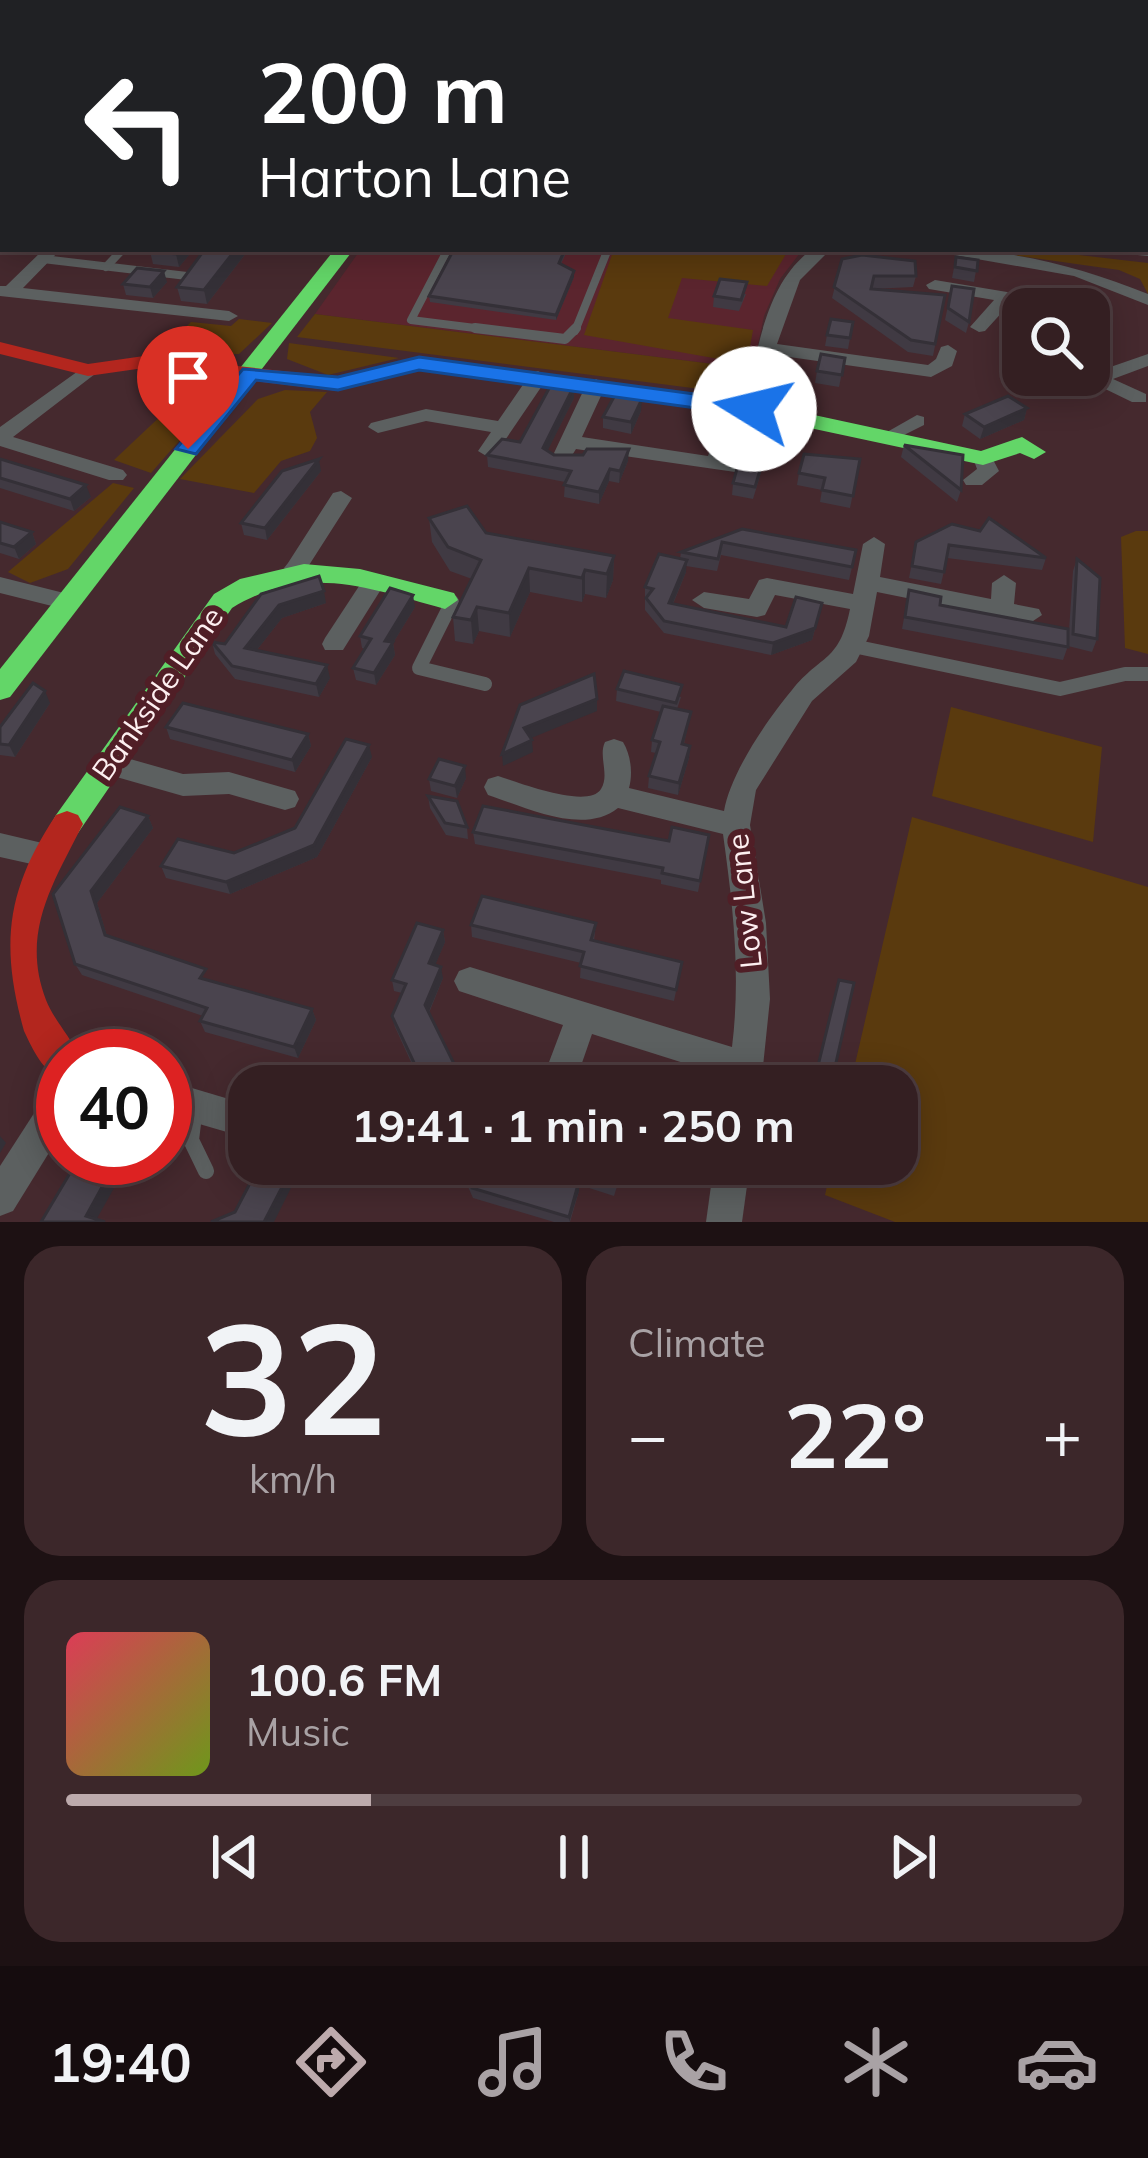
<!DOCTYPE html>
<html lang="en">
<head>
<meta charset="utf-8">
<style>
	body { margin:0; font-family:Mulish,sans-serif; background:#3c272a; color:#f1f3f6; height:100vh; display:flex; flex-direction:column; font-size:45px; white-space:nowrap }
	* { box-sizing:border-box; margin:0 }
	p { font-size:39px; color:#a9a2a5 }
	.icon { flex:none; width:66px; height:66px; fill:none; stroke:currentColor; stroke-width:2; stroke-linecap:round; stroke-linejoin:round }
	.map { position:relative; height:1222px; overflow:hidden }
	.details { display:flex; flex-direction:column; gap:24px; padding:24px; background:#1d1113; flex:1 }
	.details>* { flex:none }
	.hud { position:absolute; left:0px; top:0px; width:1149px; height:252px; box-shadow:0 6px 30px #0003,0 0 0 3px #4e3d40; background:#202124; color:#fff; overflow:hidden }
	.controls { position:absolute; left:1002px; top:288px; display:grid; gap:24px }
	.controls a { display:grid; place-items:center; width:108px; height:108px; border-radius:24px; background:#341f22; box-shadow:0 6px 30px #0003,0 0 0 3px #4e3d40; font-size:60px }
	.speed { position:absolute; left:36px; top:1029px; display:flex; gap:24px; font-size:60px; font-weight:700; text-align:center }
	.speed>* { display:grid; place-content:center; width:156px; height:156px; border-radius:50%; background:#341f22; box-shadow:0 6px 30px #0003,0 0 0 3px #4e3d40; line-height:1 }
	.speed .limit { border:18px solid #d22; background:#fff; color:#111 }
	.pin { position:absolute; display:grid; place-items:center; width:102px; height:102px; color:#fff; margin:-123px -51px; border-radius:50% 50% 50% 0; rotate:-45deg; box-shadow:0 0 12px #0007 }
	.pin .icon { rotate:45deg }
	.me { position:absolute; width:132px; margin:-66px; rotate:279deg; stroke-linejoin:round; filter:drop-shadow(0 0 9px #0008) }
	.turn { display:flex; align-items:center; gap:42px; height:252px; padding:0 60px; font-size:54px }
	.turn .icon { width:156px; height:156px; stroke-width:2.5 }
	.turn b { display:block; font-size:84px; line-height:102px }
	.big { font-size:90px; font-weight:700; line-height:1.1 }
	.details .widget { flex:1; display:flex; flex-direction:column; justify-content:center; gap:18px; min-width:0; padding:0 42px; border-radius:36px; background:#3c272a }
	.details .dial { align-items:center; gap:0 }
	.dial b { font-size:156px; line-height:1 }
	.song { display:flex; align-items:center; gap:36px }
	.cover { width:144px; height:144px; border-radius:18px; background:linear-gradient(135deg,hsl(350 70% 55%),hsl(80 70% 35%)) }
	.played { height:12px; border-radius:6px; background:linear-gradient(90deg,#bdaaac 30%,#4e3d40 30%) }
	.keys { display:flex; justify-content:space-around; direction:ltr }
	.heat { display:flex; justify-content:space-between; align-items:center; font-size:66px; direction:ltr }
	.details .tiles { flex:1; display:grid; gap:24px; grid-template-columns:1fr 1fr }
	.widget:last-child { grid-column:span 2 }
	.trip { position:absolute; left:228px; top:1065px; width:690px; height:120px; border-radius:36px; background:#341f22; box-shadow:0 6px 30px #0003,0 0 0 3px #4e3d40; font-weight:700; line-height:120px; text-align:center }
	.dock { display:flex; height:192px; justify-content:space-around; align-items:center; background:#150c0e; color:#a9a2a5 }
	.dock .icon { width:84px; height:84px }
	.dock .current { color:#bdaaac }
	.dock b { font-size:54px; color:#f1f3f6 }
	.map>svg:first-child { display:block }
	.built { fill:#5b252e }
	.green { fill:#5a3a0e }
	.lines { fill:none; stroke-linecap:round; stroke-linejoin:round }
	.lane-far4 { stroke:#5c6060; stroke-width:6 }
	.lane-far3 { stroke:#5c6060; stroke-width:8 }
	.lane-far2 { stroke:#5c6060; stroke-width:10 }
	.lane-far1 { stroke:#5c6060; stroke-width:14 }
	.lane { stroke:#5c6060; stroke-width:16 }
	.street { fill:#5c6060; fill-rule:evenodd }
	.fast { fill:#63d668; fill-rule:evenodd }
	.jam { fill:#b3261e; fill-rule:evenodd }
	.wall { fill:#403a43 }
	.shaded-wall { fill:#343037 }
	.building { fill:#4a444e; stroke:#343037; stroke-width:3 }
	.route { fill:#1a73e8; stroke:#114b97; stroke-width:3 }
	.labels { text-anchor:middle; stroke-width:12; stroke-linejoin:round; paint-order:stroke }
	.street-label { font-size:30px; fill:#fdeff0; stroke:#501e26 }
</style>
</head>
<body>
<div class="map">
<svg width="1148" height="1222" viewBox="0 0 1148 1222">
	<rect width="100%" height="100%" fill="#45292e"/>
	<!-- built -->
	<path class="built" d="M361,249H803L780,279L764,316L753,369L315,314Z"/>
	<!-- green -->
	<g class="green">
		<path d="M614,249H789L767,286L682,278L668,318L753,330L747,364L584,335Z"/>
		<path d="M971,249H1027L1148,263V294L1140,279L1119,270Z"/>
		<path d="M315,314L753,369L752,383L731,393L297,337Z"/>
		<path d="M239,319L272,323L239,354L157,356L191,322L231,326Z"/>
		<path d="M289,343L399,358L328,375L287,359Z"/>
		<path d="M202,377L214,388V401L151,473L114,460Z"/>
		<path d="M285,390L327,392L310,412L317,438L310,451L281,461L254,493L180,479L258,399Z"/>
		<path d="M113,483L134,488L68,569L30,583L8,572Z"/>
		<path d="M1136,531H1148V654L1125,648L1121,537Z"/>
		<path d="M951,707L1102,747L1093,842L932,796Z"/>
		<path d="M912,817L1148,887V1222H895L825,1195L832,1164H897V1086H850Z"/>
	</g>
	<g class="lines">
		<!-- lane-far4 -->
		<g class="lane-far4">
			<path d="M0,1L18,3"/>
			<path d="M189,3L193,0"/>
		</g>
		<!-- lane-far3 -->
		<g class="lane-far3">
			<path d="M448,249L411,320L499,331"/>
			<path d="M1117,249L1148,252"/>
			<path d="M43,259L187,276"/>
			<path d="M106,267L123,249"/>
			<path d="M575,331L608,249"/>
		</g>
		<!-- lane-far2 -->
		<path class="lane-far2" d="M475,328L565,339L576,328"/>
		<!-- lane-far1 -->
		<g class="lane-far1">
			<path d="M446,600L452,602L419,668L485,684"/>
			<path d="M853,646L1060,689L1125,674H1148"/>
		</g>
		<!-- lane -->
		<path class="lane" d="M195,1107L191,1140L206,1171"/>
		<!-- street -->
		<g class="street">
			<path d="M858,0H870L857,3Z"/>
			<path d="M1146,52L1148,53V61L1146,60Z"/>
			<path d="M44,249H61L23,288L229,311L238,316L229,321L0,296V286H6Z"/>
			<path d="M812,249H831L800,280L777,344L928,365L936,359L941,347L948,345L957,351L952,366L931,377L775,355L764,409L754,415L747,413L744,409C758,353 763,286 812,249Z"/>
			<path d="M940,249C1013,249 1081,267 1148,294V305L1074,276L948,254Z"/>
			<path d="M935,280L1007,292L1016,297L985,331L979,332L970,327L994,300L929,289L926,285Z"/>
			<path d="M1148,354V366L1113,379L1146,394V402H1132L1095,384L1096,372Z"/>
			<path d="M88,364L95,366V374L13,437L123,470L127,475L123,480H109L0,446V427Z"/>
			<path d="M538,371L548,377L495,455L488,457L478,451L491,432L426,421L378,433L368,427L371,423L426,409L498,421L531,373Z"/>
			<path d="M596,379L606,385L582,437L708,456L717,431L727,425L737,431L727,458L756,463L760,468L749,474L576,449L571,457H557L554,453L586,385Z"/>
			<path d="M917,415L924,417V425L890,442L880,436Z"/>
			<path d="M983,452L990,454L999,471L982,485H966L963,480L977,469L973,458Z"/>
			<path d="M341,491L352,498L304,573H288L284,568L288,563L333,493Z"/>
			<path d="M874,537L885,544L880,577L991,599L992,583L1004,575L1016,583L1014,604L1039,609L1042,615L1030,623L877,592L869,636L856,662L812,701L756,790L750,825L766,923L770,999L761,1086H727L728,1077L592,1034L574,1086H540L563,1025L459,991L454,981L459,971L470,967L732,1047C741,974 733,906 723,834L618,808C583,836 525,807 488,795L484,787L488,779L498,776C517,782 588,810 601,789C610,775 598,756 605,742L614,739L623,742C631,755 633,774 629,788L724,811C731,772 767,720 792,690C822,653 839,663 850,609L775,595L765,615L757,617L704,608L692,600L704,592L749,599L759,580L767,578L853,594L863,544Z"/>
			<path d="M373,575L385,583L343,650H325L322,644L325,638L365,577Z"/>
			<path d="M0,577L72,595L76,601L64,609L0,593Z"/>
			<path d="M109,753L183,774L229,772L295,791L299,799L295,807L285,810L229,794L183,796L99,772L95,764L99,756Z"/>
			<path d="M0,833L55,846L60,855L55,864L45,867L0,857Z"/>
			<path d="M165,1080L249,1105V1135L244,1137L165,1114Z"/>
			<path d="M63,1082V1130L13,1211L0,1216V1166L51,1087Z"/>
			<path d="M714,1164H750L742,1222H706Z"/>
		</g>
		<!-- fast -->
		<g class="fast">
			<path d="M335,249H354L10,697L0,700V669Z"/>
			<path d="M419,357L754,402L981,451L1022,437L1046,452L1034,459L1020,453L983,465L754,416L419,369L396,375L385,369Z"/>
			<path d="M304,564L360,569L454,593L458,600L445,609C368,588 306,563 232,608L78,833L67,837L56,833L51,824L56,815L214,594L240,579Z"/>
		</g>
		<!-- jam -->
		<g class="jam">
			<path d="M0,342L88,364L144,356L338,377L396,363L407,369L404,374L338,391L144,368L88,376L0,354Z"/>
			<path d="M67,811L78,815L83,824C54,882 20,932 46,1000C54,1020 70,1036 79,1056H63V1080C43,1072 33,1050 24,1031C0,945 6,890 56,815Z"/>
		</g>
	</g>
	<!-- wall -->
	<g class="wall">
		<path d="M261,0H353L347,3H269Z"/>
		<path d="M3,94V162L0,161V141H2V139H0V127L2,116V113H0V105H2Z"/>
		<path d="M194,249L179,267L153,264L150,251Z"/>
		<path d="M205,249H249L207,304L181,301L177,287Z"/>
		<path d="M454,249H568L561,264L574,277L556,320L430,302L429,296Z"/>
		<path d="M956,257L978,260L974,282L952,278Z"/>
		<path d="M842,259L916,276L913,287L872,289L945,295L933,356L908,352L832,298Z"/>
		<path d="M167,282L153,298L126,295L123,284Z"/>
		<path d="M952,286L969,322L966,333L945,320Z"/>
		<path d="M746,294L739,311L713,307L714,296Z"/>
		<path d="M853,322L848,349L825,346L827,335Z"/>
		<path d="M845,358L839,387L815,383L817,371Z"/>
		<path d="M574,398L547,451L554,455L628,461L619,483L609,481L599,504L564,497L565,482L488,467L487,455L520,442Z"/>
		<path d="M1027,408L1024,420L980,439L962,426L965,414Z"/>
		<path d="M641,411L631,434L603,428V417Z"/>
		<path d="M773,433L753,499L732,495L733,483L756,462L743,456L745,444Z"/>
		<path d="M904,445L961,490L957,502L901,457Z"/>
		<path d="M0,459L91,497L74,511L0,488Z"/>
		<path d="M860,459L850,508L820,502L822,490L797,485L799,473Z"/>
		<path d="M321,471L267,540L244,535L241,523Z"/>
		<path d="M429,518L486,533L614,556L613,580L606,598L585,594L582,602L530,592L510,637L479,631L473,644L455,641L453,617L472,579L450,571L432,542Z"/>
		<path d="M0,522L32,532L36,544L19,559L0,553Z"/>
		<path d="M742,529L856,550L849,580L721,555L717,571L686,566V572L673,604L786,627L819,615L812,640L771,655L664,633L645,610V587L680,559L681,552Z"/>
		<path d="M916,542L1046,558L1042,570L947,558L941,584L909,578Z"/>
		<path d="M1077,559L1097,639L1092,652L1068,646L1063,660L902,629L909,590L940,605L1068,646L1073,571Z"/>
		<path d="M261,594L326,603L282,618L256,651L330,678L319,697L235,679L215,654L212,642L225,644Z"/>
		<path d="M415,607L393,643L395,655L376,685L356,680L353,668L365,649L362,648L360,636Z"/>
		<path d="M617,689L681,697L677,709L691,712L684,744L690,746L689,758L678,795L648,788L649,776L656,753L651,752L652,740L661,712L616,701Z"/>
		<path d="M50,703L15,757L0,755V727Z"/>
		<path d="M166,727L308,734L311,746L295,772L170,739Z"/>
		<path d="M372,757L317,857L230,894L166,878L161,866L234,853L295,828Z"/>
		<path d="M466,778L457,798L431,791L429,779Z"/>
		<path d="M428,796L467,827L468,839L446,835L430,808Z"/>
		<path d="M148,816L153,828L97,903L107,936L210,981L312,1009L316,1020L298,1058L205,1032L200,1021L203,1016L82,975L75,964L53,894Z"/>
		<path d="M473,832L669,841L709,835L698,892L661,884V880L475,844Z"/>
		<path d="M596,923L594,941L682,962L674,1001L580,978L581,963L472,937L471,925Z"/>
		<path d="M443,930L445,942L435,965L443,978L429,1013L465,1086H422L395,1027L392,1016L402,993L394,991L392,980Z"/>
		<path d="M839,980L833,1076L830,1086L814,1081Z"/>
		<path d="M458,1164H522L579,1191L570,1222H554L473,1198Z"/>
		<path d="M587,1164H624L614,1196L583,1186V1176Z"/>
	</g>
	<!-- shaded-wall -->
	<g class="shaded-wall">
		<path d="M327,0H353L347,3H327Z"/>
		<path d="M180,249H194L179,267L176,254Z"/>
		<path d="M236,249H249L207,304L204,290Z"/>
		<path d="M164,271L167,282L153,298L150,287Z"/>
		<path d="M574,271V277L556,320V315Z"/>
		<path d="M574,386V398L543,460V448Z"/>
		<path d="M642,399L641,411L631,434V422Z"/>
		<path d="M1027,408L1024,420L980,439L984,427Z"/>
		<path d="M629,449L628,461L619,483L620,471Z"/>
		<path d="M319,459L321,471L267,540L265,528Z"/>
		<path d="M610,469L609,481L599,504V492Z"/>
		<path d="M86,485L91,497L74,511L70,499Z"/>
		<path d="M32,532L36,544L19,559L14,547Z"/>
		<path d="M614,556L613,580L606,598L607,574Z"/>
		<path d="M687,560L686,572L668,615L669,603Z"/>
		<path d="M529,568L530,592L510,637L509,613Z"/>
		<path d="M585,570V594L582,602V578Z"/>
		<path d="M324,591L326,603L282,618L248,661L245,648L279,605Z"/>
		<path d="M413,595L415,607L393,643L395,655L376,685L374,673L385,641Z"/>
		<path d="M822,603L812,640L771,655L773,643Z"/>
		<path d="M477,607L479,631L473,644L471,620Z"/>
		<path d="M327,665L330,678L319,697L316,684Z"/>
		<path d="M45,691L50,703L15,757L9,745Z"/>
		<path d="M597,699V711L524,741V728Z"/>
		<path d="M308,734L311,746L295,772L292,760Z"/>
		<path d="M532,740L533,752L503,766L502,754Z"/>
		<path d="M369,745L372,757L317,857L230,894L226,882L314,845Z"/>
		<path d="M690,746L689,758L678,795L679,783Z"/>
		<path d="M465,766L466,778L457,798L455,786Z"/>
		<path d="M148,816L153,828L97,903L110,947L105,935L91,891Z"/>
		<path d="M443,930L445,942L431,975L429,963Z"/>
		<path d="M441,967L443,978L427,1016L425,1005Z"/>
		<path d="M312,1009L316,1020L298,1058L294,1047Z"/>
		<path d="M0,1136L6,1143L0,1153Z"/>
		<path d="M118,1158H131L95,1222L86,1216Z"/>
		<path d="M294,1164H303L274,1222H264Z"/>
		<path d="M579,1181V1191L569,1222V1217Z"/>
	</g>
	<!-- building -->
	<g class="building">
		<path d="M926,0H1148V33H1146V3H926Z"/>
		<path d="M0,18H3V49L2,38H0Z"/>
		<path d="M1146,67L1148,68V224H1146Z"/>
		<path d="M0,94H3V150H0V141H2L0,116H2V101H0Z"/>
		<path d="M151,249H180L176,254L150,251Z"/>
		<path d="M205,249H236L204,290L177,287Z"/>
		<path d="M454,249H565L559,263L574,271L556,315L429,296Z"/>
		<path d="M862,255L915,261L916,276H874L871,289L945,295L935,344L911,340L834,287L842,259Z"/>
		<path d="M956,257L978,260L977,271L955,267Z"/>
		<path d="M137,268L164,271L150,287L123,284Z"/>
		<path d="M720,279L747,282L741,300L714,296Z"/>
		<path d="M952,286L974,289L969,322L948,308Z"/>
		<path d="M831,319L853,322L850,338L827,335Z"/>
		<path d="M821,354L845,358L842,375L817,371Z"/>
		<path d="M552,383L574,386L543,448L554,455H583L587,449H629L620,471L610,469L599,492L564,485L571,471L487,455L502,439L520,442Z"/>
		<path d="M615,395L642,399L631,422L603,417Z"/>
		<path d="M1008,396L1027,408L984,427L965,414Z"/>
		<path d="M754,417L775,421L765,453L745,444Z"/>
		<path d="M904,445L963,455L961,490Z"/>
		<path d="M804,454L860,459L853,496L822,490L825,478L799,473Z"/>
		<path d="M0,459L86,485L70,499L0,478Z"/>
		<path d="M319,459L265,528L241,523L282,471Z"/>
		<path d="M763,460L755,487L733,483L738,465Z"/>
		<path d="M467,506L486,533L614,556L607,574L585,570L582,578L529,568L509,613L477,607L471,620L453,617L481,560L448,547L429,518Z"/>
		<path d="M989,518L1046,558L949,545L944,572L912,566L916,542L952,524L980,531Z"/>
		<path d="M0,522L32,532L14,547L0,543Z"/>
		<path d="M742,529L856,550L852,567L722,542L718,559L681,552Z"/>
		<path d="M659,554L687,560L669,603L786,627L796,597L822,603L815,628L773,643L664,621L646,598L653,589L645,587Z"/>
		<path d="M1077,559L1100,578L1097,639L1073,634Z"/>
		<path d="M319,576L324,591L279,605L245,648L327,665L316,684L232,666L212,642L225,644L261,594Z"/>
		<path d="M390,588L413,595L385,641L393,642L374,673L353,668L371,639L360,636Z"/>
		<path d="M909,590L941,597L940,605L1068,629V647L905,617Z"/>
		<path d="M624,671L682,685L676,703L617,689Z"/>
		<path d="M594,674L597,699L524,728L532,740L502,754L520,705Z"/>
		<path d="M33,683L45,691L9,745L0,744V727Z"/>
		<path d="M183,703L308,734L292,760L166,727Z"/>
		<path d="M663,706L691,712L682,744L690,746L679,783L649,776L660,742L652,740Z"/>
		<path d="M346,739L369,745L314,845L226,882L161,866L178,839L234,853L295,828Z"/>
		<path d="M439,759L465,766L455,786L429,779Z"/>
		<path d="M428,796L457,801L467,827L445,823Z"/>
		<path d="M483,806L669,841L672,827L709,835L700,881L662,873L663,868L473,832Z"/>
		<path d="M120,807L148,816L91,891L105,935L206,969L200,978L312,1009L294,1047L200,1021L207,1008L75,964L53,894Z"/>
		<path d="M482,896L596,923L591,940L682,962L676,990L580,966L584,952L471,925Z"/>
		<path d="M417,923L443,930L429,963L441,967L425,1005L465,1086H425L392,1016L406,984L392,980Z"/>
		<path d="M839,980L854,983L833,1076L817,1070Z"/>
		<path d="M615,1075L645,1085V1086H611Z"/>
		<path d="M79,1158H118L86,1216L105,1222H41Z"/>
		<path d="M260,1164H294L264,1222H211L235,1212Z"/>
		<path d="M461,1164H522L579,1181L569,1217L472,1188Z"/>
		<path d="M587,1164H622L615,1186L583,1176Z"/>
	</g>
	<!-- route -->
	<path class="route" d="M419,357L754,402L765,409L754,416L419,370L338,390L256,380L196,454L176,449L243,369L338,377Z"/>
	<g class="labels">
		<!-- street labels -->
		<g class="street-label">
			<text transform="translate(158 694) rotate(-55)" y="10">Bankside Lane</text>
			<text transform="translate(745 901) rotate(-96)" y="10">Low Lane</text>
		</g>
	</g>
</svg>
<div class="controls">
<a><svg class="icon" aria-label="search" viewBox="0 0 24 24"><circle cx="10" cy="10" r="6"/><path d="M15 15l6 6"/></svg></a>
</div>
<div class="speed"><div class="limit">40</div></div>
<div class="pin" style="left:188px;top:449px;background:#d93025"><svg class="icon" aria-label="arrive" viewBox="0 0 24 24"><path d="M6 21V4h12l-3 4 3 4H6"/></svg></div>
<svg class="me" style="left:754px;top:409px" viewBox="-20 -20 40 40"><circle r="19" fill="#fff"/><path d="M0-13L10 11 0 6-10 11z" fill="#1a73e8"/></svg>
<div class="trip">19:41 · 1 min · 250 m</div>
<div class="hud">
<div class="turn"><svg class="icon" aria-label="left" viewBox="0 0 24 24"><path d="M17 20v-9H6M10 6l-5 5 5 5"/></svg><div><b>200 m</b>Harton Lane</div></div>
</div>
</div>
<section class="details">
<div class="tiles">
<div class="widget dial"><b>32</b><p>km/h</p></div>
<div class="widget"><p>Climate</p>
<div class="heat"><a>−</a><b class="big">22°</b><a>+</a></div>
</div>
<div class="widget">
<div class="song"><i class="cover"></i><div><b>100.6 FM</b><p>Music</p></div></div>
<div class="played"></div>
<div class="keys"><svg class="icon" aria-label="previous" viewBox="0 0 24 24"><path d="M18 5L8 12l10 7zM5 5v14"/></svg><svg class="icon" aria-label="pause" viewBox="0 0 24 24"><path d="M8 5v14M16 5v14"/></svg><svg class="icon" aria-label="next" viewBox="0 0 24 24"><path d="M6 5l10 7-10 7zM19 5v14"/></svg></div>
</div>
</div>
</section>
<nav class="dock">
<b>19:40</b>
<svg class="icon current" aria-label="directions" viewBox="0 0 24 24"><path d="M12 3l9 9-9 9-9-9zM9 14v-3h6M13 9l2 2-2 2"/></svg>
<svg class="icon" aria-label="music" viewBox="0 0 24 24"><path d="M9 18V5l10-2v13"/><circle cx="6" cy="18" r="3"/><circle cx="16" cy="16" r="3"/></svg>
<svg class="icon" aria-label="phone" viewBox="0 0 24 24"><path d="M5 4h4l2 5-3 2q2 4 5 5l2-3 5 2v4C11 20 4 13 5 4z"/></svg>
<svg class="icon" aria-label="climate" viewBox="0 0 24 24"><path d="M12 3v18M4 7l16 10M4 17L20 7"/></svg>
<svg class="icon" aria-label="car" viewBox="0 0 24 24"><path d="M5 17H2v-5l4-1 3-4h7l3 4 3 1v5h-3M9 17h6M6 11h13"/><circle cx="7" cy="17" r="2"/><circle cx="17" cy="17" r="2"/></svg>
</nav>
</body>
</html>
